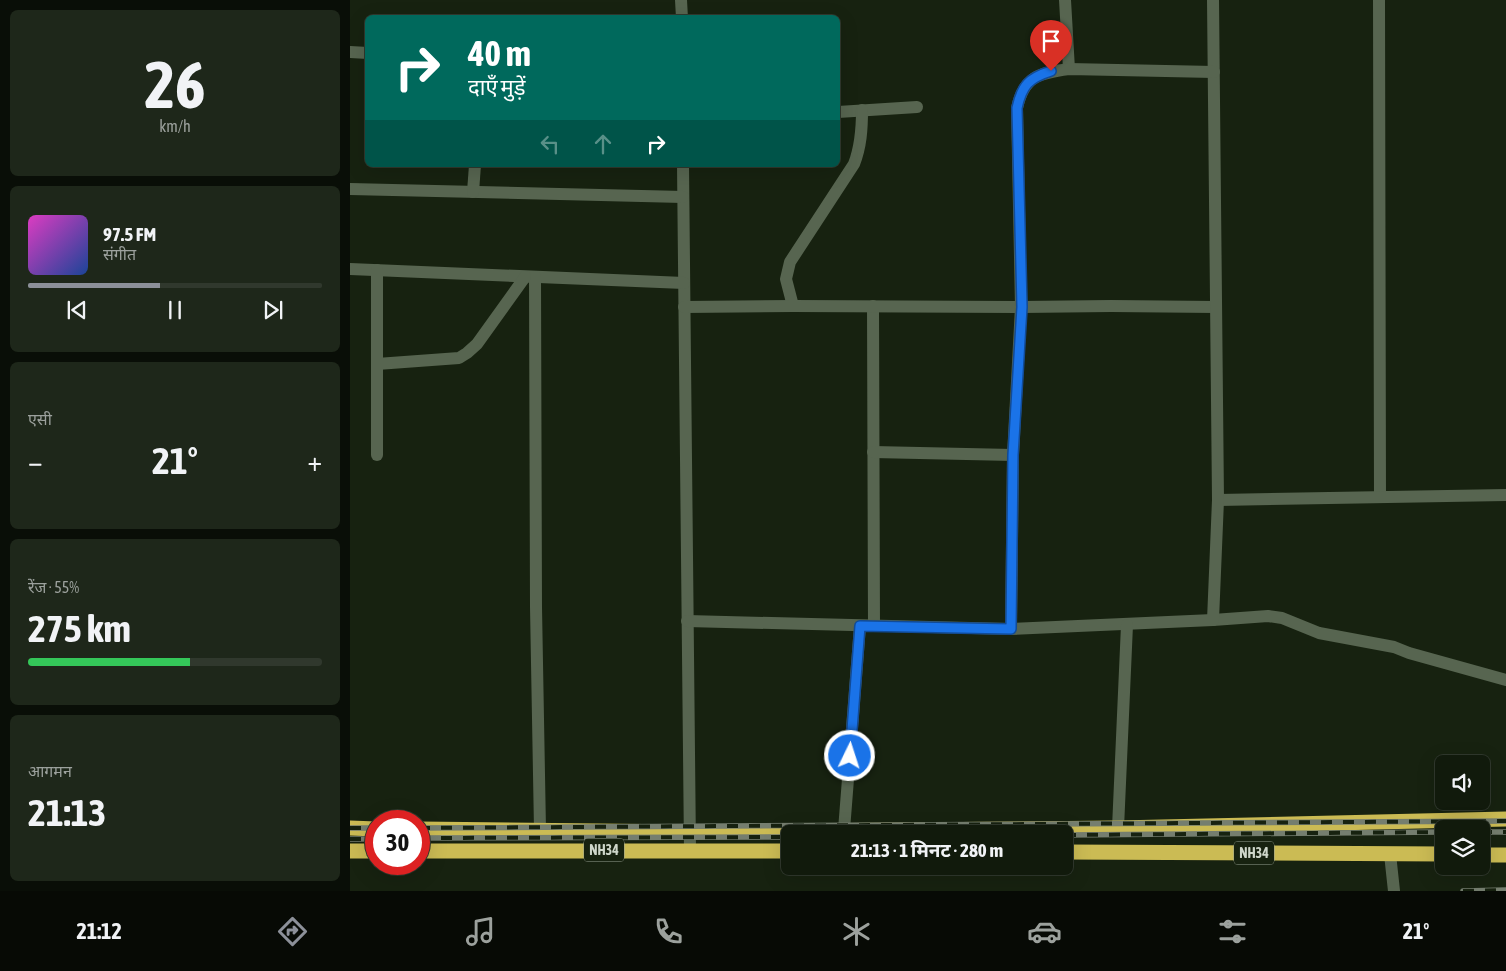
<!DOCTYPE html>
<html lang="hi">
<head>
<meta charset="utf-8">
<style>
	body { margin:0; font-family:"Asap Condensed","Noto Sans Devanagari",sans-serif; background:#1e271a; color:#f1f3f6; height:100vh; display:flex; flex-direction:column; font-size:19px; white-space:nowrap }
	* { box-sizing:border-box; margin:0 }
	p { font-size:16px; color:#9ca19d }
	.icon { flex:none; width:28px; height:28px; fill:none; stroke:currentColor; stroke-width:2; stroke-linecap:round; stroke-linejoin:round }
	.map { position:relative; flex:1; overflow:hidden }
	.drawer { display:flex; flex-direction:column; gap:10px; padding:10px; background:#090e07; width:350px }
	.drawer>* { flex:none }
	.top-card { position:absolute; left:15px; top:15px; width:475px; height:152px; border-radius:8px; box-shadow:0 5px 20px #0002,0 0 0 1px #30382d; background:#00695c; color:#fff; overflow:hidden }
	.buttons { position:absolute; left:1085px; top:755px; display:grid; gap:10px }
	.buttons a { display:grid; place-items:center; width:55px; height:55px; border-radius:8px; background:#111a0c; box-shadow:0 5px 20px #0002,0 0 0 1px #30382d; font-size:25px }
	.speed { position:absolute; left:15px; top:810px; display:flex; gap:10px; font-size:25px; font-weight:700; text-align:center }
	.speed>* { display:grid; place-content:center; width:65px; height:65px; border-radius:50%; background:#111a0c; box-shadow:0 5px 20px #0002,0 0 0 1px #30382d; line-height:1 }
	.speed .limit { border:8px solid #d22; background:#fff; color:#111 }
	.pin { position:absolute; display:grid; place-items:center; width:42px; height:42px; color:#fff; margin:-51px -21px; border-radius:50% 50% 50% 0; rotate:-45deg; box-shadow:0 0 5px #0007 }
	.pin .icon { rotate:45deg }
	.me { position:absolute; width:55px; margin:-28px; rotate:4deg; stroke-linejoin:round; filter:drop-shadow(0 0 4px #0008) }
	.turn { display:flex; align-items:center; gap:18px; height:105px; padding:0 20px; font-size:22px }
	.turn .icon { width:65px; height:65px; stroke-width:2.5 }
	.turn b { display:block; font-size:35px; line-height:42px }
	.lanes { display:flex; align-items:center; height:48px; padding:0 20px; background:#0003; justify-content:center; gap:25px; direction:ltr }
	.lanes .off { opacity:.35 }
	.big { font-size:38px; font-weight:700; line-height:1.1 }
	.drawer .widget { flex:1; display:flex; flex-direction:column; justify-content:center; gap:8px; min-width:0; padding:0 18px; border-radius:8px; background:#1e271a }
	.drawer .dial { align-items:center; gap:0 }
	.dial b { font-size:65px; line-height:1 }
	.song { display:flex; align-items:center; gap:15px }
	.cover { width:60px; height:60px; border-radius:8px; background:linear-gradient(135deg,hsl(310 70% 55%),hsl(220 70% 35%)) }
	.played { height:5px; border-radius:2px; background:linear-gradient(90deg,#8c9099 45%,#30382d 45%) }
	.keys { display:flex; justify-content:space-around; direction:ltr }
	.heat { display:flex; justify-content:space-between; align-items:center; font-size:28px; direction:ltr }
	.charge { height:8px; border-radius:4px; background:linear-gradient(90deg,#34c759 55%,#30382d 0) }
	.trip { position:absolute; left:431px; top:825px; width:292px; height:50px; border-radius:8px; background:#111a0c; box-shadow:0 5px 20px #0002,0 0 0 1px #30382d; font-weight:700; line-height:50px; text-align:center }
	.dock { display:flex; height:80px; justify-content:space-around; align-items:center; background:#070a05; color:#9ca19d }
	.dock .icon { width:35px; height:35px }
	.dock .current { color:#8c9099 }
	.dock b { font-size:22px; color:#f1f3f6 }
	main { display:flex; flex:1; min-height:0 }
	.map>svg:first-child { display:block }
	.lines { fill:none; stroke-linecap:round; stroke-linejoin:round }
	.minor { stroke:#576550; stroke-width:12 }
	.highway { stroke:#cbbb54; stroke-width:15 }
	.rail-casing { stroke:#757e6f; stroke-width:5.5 }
	.rail { stroke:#172210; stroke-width:4; stroke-dasharray:11; stroke-linecap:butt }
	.route-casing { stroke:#114b97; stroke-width:12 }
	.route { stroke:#1a73e8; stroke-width:9 }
	.labels { text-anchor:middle; stroke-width:5; stroke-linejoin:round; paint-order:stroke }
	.shield { fill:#172210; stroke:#97a092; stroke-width:1 }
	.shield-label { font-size:14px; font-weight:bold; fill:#ced6ca }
</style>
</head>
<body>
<main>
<section class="drawer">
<div class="widget dial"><b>26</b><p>km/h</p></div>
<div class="widget">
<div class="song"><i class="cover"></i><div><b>97.5 FM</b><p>संगीत</p></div></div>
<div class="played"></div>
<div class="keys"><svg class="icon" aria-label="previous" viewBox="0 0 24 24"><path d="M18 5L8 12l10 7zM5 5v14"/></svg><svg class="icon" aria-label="pause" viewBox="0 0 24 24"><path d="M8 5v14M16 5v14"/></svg><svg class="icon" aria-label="next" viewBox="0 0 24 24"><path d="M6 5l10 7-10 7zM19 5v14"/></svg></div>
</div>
<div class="widget"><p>एसी</p>
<div class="heat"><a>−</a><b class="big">21°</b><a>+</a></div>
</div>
<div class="widget"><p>रेंज · 55%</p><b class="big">275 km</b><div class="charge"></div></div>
<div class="widget"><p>आगमन</p><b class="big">21:13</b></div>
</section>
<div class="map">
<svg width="1156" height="891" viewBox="0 0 1156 891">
	<rect width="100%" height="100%" fill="#172210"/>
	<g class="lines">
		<!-- minor -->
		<g class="minor">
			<path d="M331,0L332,18"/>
			<path d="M715,0L719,69"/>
			<path d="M1029,0L1030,497"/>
			<path d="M0,52L18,53"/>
			<path d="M488,112L567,107"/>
			<path d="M333,165L340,850"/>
			<path d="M0,189L333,197"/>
			<path d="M123,192L125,165"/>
			<path d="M0,269L334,283"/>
			<path d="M185,277L186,607L190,830"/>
			<path d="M443,306L436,279L440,262L504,164C511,146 512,129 512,110"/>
			<path d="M523,306L524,626"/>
			<path d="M334,307L443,306L671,307L761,306L866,307"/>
			<path d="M27,364L109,358L117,353L127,344L175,277"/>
			<path d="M523,452L663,455"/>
			<path d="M27,455V270"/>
			<path d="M868,500L1156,495"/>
			<path d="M863,620L918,616L932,618L969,633L1044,647L1059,653L1156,680"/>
			<path d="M337,621L661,629L863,620L868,500L863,0"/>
			<path d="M661,629L663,455L671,307L667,108C674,76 689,73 719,69L864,72"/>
			<path d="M768,828L777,625"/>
			<path d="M494,830L510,626"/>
			<path d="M1040,854L1044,891"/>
		</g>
		<!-- highway -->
		<g class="highway">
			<path d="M0,828L26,829"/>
			<path d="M69,829L339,832L768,828L1156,819"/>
			<path d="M0,851H26"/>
			<path d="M69,851H440"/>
			<path d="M715,852L1094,854"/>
			<path d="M1131,855H1156"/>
		</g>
		<!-- rail casing -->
		<g class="rail-casing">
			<g id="rail">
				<path d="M0,828H26"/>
				<path d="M69,828L1156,821"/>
				<path d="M1131,832H1156"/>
				<path d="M715,835L1094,832"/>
				<path d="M69,838L440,837"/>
				<path d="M0,839H26"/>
				<path d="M1113,891L1156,890"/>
			</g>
		</g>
		<!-- rail -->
		<use href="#rail" class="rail"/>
	</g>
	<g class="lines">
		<!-- route casing -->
		<g class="route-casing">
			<path id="route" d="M500,756L510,626L661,629L663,455L672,307L667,108C672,85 679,78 701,71"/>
		</g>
		<!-- route -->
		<use href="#route" class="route"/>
	</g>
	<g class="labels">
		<!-- shield labels -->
		<g class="shield">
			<rect x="234" y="838.5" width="40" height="23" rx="4"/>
			<rect x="884" y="841.5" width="40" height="23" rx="4"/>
		</g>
		<g class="shield-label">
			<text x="254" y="855">NH34</text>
			<text x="904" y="858">NH34</text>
		</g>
	</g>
</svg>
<div class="buttons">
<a><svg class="icon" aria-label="sound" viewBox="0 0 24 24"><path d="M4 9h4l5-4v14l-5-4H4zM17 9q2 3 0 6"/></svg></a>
<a><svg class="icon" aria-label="layers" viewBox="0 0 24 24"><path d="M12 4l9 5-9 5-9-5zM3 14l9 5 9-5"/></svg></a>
</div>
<div class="speed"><div class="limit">30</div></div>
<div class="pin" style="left:701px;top:71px;background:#d93025"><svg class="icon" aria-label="arrive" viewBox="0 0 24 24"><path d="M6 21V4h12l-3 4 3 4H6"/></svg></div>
<svg class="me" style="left:500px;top:756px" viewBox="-20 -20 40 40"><circle r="17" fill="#1a73e8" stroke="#fff" stroke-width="3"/><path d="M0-11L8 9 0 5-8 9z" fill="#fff"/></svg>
<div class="trip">21:13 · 1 मिनट · 280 m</div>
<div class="top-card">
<div class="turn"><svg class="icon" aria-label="right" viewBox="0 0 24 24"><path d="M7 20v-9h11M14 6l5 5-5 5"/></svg><div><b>40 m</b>दाएँ मुड़ें</div></div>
<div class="lanes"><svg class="icon off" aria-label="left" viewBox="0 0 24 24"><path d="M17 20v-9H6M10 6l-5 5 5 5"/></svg><svg class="icon off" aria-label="ahead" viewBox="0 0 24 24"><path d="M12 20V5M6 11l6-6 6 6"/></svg><svg class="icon" aria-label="right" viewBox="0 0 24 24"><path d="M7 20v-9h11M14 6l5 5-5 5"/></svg></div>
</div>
</div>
</main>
<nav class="dock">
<b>21:12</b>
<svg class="icon current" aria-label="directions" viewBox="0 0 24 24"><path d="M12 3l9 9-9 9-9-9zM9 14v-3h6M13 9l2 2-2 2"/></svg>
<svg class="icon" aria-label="music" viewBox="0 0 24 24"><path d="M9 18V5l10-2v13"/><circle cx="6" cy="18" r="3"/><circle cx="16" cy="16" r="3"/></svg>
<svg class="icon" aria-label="phone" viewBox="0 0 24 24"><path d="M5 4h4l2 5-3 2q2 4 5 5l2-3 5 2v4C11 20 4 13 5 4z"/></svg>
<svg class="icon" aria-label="climate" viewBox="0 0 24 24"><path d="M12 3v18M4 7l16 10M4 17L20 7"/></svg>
<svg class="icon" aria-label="car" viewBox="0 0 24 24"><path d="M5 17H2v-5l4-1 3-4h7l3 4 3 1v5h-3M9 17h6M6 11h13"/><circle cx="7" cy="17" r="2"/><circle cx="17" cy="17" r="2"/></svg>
<svg class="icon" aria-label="filters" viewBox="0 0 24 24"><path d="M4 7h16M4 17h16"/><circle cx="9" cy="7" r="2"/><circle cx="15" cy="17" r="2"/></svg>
<b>21°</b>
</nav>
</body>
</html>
